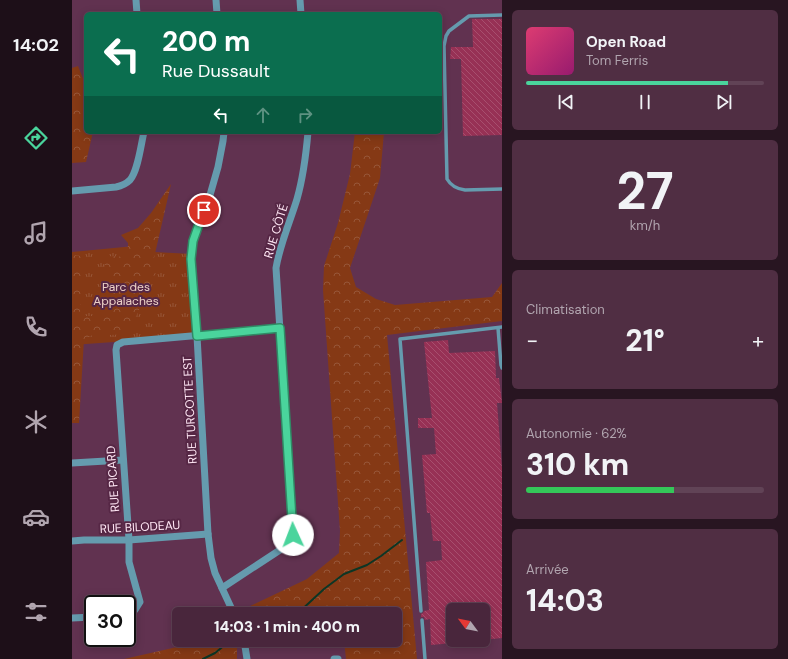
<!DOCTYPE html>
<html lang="fr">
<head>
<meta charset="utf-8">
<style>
	body { margin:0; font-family:"DM Sans",sans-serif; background:#502e43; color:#f1f3f6; height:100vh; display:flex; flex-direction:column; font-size:15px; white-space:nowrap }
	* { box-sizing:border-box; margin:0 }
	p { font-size:13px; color:#b1a5af }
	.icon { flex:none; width:22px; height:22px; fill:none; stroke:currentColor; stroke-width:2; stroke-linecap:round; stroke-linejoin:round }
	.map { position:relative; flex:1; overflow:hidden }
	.drawer { display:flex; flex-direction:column; gap:10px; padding:10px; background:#281521; width:286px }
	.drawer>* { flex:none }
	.top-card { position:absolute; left:12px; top:12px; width:358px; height:122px; border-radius:6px; box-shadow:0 2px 10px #0003,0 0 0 1px #614356; background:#0b6e4f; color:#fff; overflow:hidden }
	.needle { width:26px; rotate:302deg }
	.tools { position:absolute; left:374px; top:603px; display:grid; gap:8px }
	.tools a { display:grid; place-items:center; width:44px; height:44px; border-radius:6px; background:#49263c; box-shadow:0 2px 10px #0003,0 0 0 1px #614356; font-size:20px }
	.speed { position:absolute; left:12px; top:595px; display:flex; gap:8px; font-size:20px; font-weight:700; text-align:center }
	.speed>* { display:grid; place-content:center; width:52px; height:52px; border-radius:50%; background:#49263c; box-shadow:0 2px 10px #0003,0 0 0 1px #614356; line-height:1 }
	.speed .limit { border:2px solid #111; border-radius:6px; background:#fff; color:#111 }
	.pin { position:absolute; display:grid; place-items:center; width:34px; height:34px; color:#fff; margin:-17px; border:2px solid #fff; border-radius:50%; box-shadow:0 1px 4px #0007 }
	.me { position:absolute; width:44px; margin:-22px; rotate:358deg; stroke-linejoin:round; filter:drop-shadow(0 0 3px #0008) }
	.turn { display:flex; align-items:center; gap:14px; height:84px; padding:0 12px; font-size:18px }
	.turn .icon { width:52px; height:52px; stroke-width:2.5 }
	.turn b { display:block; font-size:28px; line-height:34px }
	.lanes { display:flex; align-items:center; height:38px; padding:0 12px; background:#0003; justify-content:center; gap:20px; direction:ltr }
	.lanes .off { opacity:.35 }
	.big { font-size:30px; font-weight:800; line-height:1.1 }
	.drawer .widget { flex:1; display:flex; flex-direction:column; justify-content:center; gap:6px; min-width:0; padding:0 14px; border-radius:6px; background:#502e43 }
	.drawer .dial { align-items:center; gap:0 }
	.dial b { font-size:52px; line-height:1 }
	.song { display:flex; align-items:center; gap:12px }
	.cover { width:48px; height:48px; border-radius:6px; background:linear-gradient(135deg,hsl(340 70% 55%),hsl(320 70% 35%)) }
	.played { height:4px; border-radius:2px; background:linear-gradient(90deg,#4ad49c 85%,#614356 85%) }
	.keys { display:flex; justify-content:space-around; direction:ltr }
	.heat { display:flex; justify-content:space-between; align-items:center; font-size:22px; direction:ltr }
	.charge { height:6px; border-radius:3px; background:linear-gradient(90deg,#34c759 62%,#614356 0) }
	.trip { position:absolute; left:100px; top:607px; width:230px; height:40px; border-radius:6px; background:#49263c; box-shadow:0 2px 10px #0003,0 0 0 1px #614356; font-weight:800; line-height:40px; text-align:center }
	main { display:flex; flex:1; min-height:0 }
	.tabs { display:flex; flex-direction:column; width:72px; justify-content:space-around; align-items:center; background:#1d0f18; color:#b1a5af }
	.tabs .icon { width:28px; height:28px }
	.tabs .current { color:#4ad49c }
	.tabs b { font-size:18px; color:#f1f3f6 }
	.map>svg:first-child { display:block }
	.grass { fill:url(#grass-tufts) }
	.forest { fill:url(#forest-crowns) }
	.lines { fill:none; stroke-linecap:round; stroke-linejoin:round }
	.stream { stroke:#0c3625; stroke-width:2 }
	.building { fill:url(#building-back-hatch) }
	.service { stroke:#659bae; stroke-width:3.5 }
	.minor { stroke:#659bae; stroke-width:7 }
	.route-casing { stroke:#308a65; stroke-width:10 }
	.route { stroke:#4ad49c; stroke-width:7 }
	.labels { text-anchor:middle; stroke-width:4; stroke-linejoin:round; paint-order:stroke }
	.street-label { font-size:12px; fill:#ffe7f5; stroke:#562745 }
	.park-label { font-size:12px; fill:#ecd1c6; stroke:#562745 }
</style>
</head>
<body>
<main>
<nav class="tabs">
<b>14:02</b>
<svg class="icon current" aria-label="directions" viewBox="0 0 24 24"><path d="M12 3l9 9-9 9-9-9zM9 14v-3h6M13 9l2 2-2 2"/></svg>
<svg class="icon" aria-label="music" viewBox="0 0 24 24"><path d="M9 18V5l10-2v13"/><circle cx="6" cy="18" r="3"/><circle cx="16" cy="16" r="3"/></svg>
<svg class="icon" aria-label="phone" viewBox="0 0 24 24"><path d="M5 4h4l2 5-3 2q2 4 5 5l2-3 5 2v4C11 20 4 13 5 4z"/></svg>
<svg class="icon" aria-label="climate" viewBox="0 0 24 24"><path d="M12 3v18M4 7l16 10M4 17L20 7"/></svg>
<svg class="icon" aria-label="car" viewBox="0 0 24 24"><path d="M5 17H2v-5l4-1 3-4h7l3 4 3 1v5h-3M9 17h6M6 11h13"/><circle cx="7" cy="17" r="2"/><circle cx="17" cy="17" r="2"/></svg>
<svg class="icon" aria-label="filters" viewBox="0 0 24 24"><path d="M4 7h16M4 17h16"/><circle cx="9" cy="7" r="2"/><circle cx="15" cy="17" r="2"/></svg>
</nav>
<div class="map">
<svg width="430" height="659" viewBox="0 0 430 659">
	<defs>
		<pattern id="grass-tufts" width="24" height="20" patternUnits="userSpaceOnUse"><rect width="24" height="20" fill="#853915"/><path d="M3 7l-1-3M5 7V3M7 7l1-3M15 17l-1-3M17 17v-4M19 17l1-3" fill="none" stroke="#975638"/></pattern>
		<pattern id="forest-crowns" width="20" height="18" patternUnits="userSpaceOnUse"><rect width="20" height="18" fill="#853915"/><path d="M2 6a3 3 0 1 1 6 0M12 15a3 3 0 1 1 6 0" fill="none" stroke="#975638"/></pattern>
		<pattern id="building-back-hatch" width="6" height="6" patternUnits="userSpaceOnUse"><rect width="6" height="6" fill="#973155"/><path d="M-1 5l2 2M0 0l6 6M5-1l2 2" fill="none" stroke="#a74f6e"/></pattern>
	</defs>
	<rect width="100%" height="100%" fill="#613250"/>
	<!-- grass -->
	<path class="grass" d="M84,244L82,252L120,254L125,336L0,345V252Z"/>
	<!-- forest -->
	<g class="forest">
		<path d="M6,66L14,86V132H21L14,162L0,163V68Z"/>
		<path d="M283,132H312L308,178L278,268L284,287L304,299L323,305L420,297L430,283V321L315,335L345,659H274L272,640H323V614H176L174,608L235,579L267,553L268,531L251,290L252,266L266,223L278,174Z"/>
		<path d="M99,184L82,258L90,259L56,334L38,335H21L12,339L7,423H0V255L10,256L8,316H31L33,256L56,257V243L49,235L66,228L79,213Z"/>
		<path d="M146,640H163L165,645V659H52L114,645Z"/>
	</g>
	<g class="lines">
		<!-- stream -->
		<g class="stream">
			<path d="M197,614H200"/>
			<path d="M225,614L252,589L272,574L295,565L309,556L330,540"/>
			<path d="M131,659L143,653L159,640"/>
		</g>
	</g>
	<!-- building -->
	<g class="building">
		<path d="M400,19H430V135L391,136L389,59H378L379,47H401Z"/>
		<path d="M376,340L377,353L423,351L424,378H427L430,403H425L430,469V638L411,640V610H381V643L359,645L358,619L353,620L352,617H349V614L351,613L352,611L357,610L354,562L370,560L369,541H361L358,513H355L350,455L364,454L362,428H346V418H360L352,342Z"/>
	</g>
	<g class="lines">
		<!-- service -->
		<g class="service">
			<path d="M430,15L397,16L377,31L374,36L372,46L375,179C379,186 385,189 393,190L430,189"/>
			<path d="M426,328L429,365L430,368"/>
			<path d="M349,611L328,339L430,327"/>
			<path d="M350,620L353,659"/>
		</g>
		<!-- minor -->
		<g class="minor">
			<path d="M64,0L65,14"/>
			<path d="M144,0L145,14"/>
			<path d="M228,0L229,14"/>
			<path d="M152,132L151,141L146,167L138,195L127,224L121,241L119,259L125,336L136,534L139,558L143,573L162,614"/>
			<path d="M0,191L44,187C49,186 54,184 58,180C66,171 69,144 72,132"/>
			<path d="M0,463L51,460"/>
			<path d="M0,541L12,540H57L136,534"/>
			<path d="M150,588L214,546L221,535L204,268C208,244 218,222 225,199C231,178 234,155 236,132"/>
			<path d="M55,614L63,610L68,602L57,562V540L44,350L45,345L51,342L208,328"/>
			<path d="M0,618L21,617"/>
			<path d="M172,640L175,659"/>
			<path d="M262,659H266"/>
		</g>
	</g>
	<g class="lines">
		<!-- route casing -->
		<g class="route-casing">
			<path id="route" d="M132,210L121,241L119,259L125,336L208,328L221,535"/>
		</g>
		<!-- route -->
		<use href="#route" class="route"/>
	</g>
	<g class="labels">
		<!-- street labels -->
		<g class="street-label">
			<text transform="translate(204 231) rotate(-73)" y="4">RUE CÔTÉ</text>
			<text transform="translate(118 410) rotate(-93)" y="4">RUE TURCOTTE EST</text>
			<text transform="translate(41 479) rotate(-94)" y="4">RUE PICARD</text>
			<text transform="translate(68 527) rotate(-3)" y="4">RUE BILODEAU</text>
		</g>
		<!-- park labels -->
		<g class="park-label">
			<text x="54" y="291">Parc des<tspan x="54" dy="14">Appalaches</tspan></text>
		</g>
	</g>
</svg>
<div class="tools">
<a><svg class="needle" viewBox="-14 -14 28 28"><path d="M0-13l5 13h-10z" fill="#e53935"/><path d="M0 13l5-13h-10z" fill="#b1a5af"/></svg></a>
</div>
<div class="speed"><div class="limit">30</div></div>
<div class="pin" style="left:132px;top:210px;background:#d93025"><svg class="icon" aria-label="arrive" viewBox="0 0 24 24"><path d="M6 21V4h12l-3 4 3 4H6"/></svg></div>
<svg class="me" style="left:221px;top:535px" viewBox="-20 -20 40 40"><circle r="19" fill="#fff"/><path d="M0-13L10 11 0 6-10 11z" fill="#4ad49c"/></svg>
<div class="trip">14:03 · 1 min · 400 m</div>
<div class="top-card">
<div class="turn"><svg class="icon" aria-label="left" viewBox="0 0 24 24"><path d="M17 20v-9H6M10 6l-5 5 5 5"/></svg><div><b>200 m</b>Rue Dussault</div></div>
<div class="lanes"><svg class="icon" aria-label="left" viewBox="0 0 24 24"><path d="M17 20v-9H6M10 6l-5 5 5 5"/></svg><svg class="icon off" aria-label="ahead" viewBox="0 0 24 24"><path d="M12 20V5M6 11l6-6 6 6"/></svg><svg class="icon off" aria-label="right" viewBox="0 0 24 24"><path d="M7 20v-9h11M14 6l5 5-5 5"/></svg></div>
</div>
</div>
<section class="drawer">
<div class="widget">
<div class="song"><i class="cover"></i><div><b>Open Road</b><p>Tom Ferris</p></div></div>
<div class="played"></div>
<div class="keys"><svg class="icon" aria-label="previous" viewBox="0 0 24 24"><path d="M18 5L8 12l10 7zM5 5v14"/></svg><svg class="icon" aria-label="pause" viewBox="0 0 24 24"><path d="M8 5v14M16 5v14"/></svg><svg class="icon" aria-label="next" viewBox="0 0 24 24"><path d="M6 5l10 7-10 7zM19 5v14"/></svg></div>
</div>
<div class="widget dial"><b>27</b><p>km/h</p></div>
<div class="widget"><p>Climatisation</p>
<div class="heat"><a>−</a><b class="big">21°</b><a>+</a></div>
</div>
<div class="widget"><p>Autonomie · 62%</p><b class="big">310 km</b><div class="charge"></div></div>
<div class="widget"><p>Arrivée</p><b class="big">14:03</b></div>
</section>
</main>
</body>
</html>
